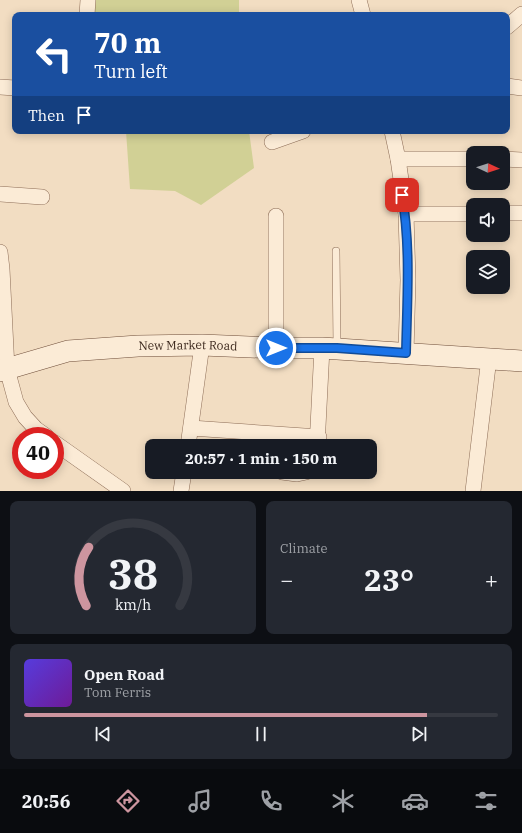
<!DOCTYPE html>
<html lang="en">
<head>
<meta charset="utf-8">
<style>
	body { margin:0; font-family:"IBM Plex Serif",serif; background:#242831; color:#f1f3f6; height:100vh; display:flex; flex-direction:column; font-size:15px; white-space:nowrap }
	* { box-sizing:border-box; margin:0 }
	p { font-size:13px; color:#9ea1a6 }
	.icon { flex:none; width:22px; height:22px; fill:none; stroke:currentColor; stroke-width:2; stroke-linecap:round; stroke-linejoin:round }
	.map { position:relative; height:491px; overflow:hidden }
	.panel { display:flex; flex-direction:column; gap:10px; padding:10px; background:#0d0f14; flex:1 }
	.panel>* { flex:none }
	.hud { position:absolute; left:12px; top:12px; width:498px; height:122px; border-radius:8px; box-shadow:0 2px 10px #0003; background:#1a4fa0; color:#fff; overflow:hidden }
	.needle { width:26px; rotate:93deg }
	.fabs { position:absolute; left:466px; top:146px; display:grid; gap:8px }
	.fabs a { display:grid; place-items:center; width:44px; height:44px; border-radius:8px; background:#171b24; box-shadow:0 2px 10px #0003; font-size:20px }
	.speed { position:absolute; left:12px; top:427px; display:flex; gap:8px; font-size:20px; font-weight:700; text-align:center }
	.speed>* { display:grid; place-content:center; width:52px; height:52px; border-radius:50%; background:#171b24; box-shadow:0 2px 10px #0003; line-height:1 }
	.speed .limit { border:6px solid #d22; background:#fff; color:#111 }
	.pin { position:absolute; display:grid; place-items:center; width:34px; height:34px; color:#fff; margin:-17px; border-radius:8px; box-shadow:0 2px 6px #0006 }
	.me { position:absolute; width:44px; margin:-22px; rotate:90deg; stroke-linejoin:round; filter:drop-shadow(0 0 3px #0008) }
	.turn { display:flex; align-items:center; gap:14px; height:84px; padding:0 16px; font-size:18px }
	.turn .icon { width:52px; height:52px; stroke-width:2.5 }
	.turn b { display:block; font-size:28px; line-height:34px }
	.then { display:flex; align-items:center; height:38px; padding:0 16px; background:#0003; gap:8px; font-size:15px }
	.big { font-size:30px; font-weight:800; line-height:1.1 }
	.panel .tile { flex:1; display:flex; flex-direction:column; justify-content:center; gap:6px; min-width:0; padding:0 14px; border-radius:8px; background:#242831 }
	.panel .dial { align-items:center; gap:0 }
	.dial svg { height:104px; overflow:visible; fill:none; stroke:#363941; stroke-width:7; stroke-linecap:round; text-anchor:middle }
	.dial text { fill:#f1f3f6; stroke:none }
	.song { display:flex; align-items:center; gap:12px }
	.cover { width:48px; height:48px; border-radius:6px; background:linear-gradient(135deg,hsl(250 70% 55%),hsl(280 70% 35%)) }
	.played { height:4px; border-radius:2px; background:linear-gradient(90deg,#cd959f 85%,#363941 85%) }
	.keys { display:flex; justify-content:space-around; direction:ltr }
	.heat { display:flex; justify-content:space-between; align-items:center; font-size:22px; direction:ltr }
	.panel .tiles { flex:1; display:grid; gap:10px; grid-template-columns:1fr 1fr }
	.tile:last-child { grid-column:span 2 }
	.trip { position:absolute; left:145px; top:439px; width:232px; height:40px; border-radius:8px; background:#171b24; box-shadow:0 2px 10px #0003; font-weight:800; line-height:40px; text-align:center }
	.menu { display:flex; height:64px; justify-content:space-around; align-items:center; background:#090b0e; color:#9ea1a6 }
	.menu .icon { width:28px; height:28px }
	.menu .current { color:#cd959f }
	.menu b { font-size:18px; color:#f1f3f6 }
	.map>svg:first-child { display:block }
	.green { fill:#d1d095 }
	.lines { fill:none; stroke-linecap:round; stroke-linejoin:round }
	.lane-casing { stroke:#8d6d57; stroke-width:8 }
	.street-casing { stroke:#8d6d57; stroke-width:16 }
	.secondary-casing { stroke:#6f4e3a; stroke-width:22 }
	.lane { stroke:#fbebd6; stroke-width:7 }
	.street { stroke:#fbebd6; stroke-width:15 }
	.secondary { stroke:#fbebd6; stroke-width:21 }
	.route-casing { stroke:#114b97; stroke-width:10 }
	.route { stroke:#1a73e8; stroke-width:7 }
	.labels { text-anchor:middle; stroke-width:3; stroke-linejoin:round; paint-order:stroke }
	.street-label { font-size:12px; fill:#3c281d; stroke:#f8e8d2 }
</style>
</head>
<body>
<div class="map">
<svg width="522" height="491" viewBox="0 0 522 491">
	<rect width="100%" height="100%" fill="#f2ddc2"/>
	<!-- green -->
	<g class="green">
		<rect x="92" y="0" width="147" height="15"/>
		<path d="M126,131H249L254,168L201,205L175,191L130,189Z"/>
	</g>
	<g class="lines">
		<!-- lane casing -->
		<g class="lane-casing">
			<path id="lane" d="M336,251L337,346"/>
		</g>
		<!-- street casing -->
		<g class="street-casing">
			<g id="street">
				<path d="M359,0L363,15"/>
				<path d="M87,15L88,0"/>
				<path d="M507,27L522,14"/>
				<path d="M507,86L522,88"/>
				<path d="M0,87L15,88"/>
				<path d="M392,131L398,159L406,214L408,280L406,353"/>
				<path d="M272,142L303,131"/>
				<path d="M398,159H473"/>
				<path d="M503,159L522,160"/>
				<path d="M0,194L42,197"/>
				<path d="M503,213H522"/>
				<path d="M406,214H473"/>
				<path d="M276,216V348"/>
				<path d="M0,252L2,269L7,369L16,402L25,417L36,429L46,436"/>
				<path d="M191,428L319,437"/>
				<path d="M55,443L123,491"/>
				<path d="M188,446L202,345"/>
				<path d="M317,446L322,348"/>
				<path d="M282,472L297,474L306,472"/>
				<path d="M181,491L184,472"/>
				<path d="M473,491L489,358"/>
			</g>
		</g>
		<!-- secondary casing -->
		<g class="secondary-casing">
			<g id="secondary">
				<path id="s1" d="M0,371L68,351L138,346L202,345L276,348H322L522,361"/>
			</g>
		</g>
		<!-- lane -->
		<use href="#lane" class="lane"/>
		<!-- street -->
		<use href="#street" class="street"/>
		<!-- secondary -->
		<use href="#secondary" class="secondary"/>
	</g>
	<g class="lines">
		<!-- route casing -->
		<g class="route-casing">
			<path id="route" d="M276,348H337L406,353C407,301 411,247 402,195"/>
		</g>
		<!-- route -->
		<use href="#route" class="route"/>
	</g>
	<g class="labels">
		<!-- street labels -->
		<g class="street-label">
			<text dy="4" stroke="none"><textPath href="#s1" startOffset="191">New Market Road</textPath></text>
		</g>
	</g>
</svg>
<div class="fabs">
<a><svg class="needle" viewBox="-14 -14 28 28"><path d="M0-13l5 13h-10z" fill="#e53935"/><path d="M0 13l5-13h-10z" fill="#9ea1a6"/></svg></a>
<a><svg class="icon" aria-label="sound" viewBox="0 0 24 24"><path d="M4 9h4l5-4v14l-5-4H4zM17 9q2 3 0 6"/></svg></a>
<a><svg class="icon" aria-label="layers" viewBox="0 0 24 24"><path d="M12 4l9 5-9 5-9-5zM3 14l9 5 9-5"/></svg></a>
</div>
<div class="speed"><div class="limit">40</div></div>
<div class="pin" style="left:402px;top:195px;background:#d93025"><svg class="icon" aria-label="arrive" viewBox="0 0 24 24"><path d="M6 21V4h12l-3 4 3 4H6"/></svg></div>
<svg class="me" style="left:276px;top:348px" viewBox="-20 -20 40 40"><circle r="17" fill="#1a73e8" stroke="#fff" stroke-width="3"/><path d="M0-11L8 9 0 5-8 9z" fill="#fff"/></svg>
<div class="trip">20:57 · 1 min · 150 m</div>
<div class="hud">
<div class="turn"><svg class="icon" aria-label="left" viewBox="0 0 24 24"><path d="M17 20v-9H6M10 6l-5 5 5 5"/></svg><div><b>70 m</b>Turn left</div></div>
<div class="then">Then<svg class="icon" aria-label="arrive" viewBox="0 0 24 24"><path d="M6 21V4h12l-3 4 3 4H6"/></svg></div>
</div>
</div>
<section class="panel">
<div class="tiles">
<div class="tile dial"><svg viewBox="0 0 100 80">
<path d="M14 69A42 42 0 1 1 86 69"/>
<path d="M14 69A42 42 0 0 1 16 24" stroke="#cd959f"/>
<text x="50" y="56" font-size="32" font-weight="700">38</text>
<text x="50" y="72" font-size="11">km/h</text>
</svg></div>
<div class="tile"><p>Climate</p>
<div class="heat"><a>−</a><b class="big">23°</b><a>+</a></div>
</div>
<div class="tile">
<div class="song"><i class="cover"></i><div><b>Open Road</b><p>Tom Ferris</p></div></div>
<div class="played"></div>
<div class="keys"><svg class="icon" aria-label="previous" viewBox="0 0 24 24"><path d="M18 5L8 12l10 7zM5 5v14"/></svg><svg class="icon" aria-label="pause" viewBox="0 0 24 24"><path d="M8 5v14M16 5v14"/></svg><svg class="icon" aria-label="next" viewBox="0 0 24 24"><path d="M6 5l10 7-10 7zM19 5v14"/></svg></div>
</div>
</div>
</section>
<nav class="menu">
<b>20:56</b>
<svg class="icon current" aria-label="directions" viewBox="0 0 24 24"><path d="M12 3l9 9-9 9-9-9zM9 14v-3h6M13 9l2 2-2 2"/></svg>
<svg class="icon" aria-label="music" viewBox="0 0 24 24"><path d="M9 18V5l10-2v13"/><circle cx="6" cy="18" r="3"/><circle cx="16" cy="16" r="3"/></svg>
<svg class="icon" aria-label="phone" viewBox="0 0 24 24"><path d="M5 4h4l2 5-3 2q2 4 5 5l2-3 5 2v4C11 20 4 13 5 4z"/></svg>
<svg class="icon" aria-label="climate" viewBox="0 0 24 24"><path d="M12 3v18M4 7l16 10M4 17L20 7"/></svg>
<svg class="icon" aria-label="car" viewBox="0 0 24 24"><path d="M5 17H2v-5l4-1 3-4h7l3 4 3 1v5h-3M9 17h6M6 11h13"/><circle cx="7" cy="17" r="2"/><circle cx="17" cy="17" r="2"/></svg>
<svg class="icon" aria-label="filters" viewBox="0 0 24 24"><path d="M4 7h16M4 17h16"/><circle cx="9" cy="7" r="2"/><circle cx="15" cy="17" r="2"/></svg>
</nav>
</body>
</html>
